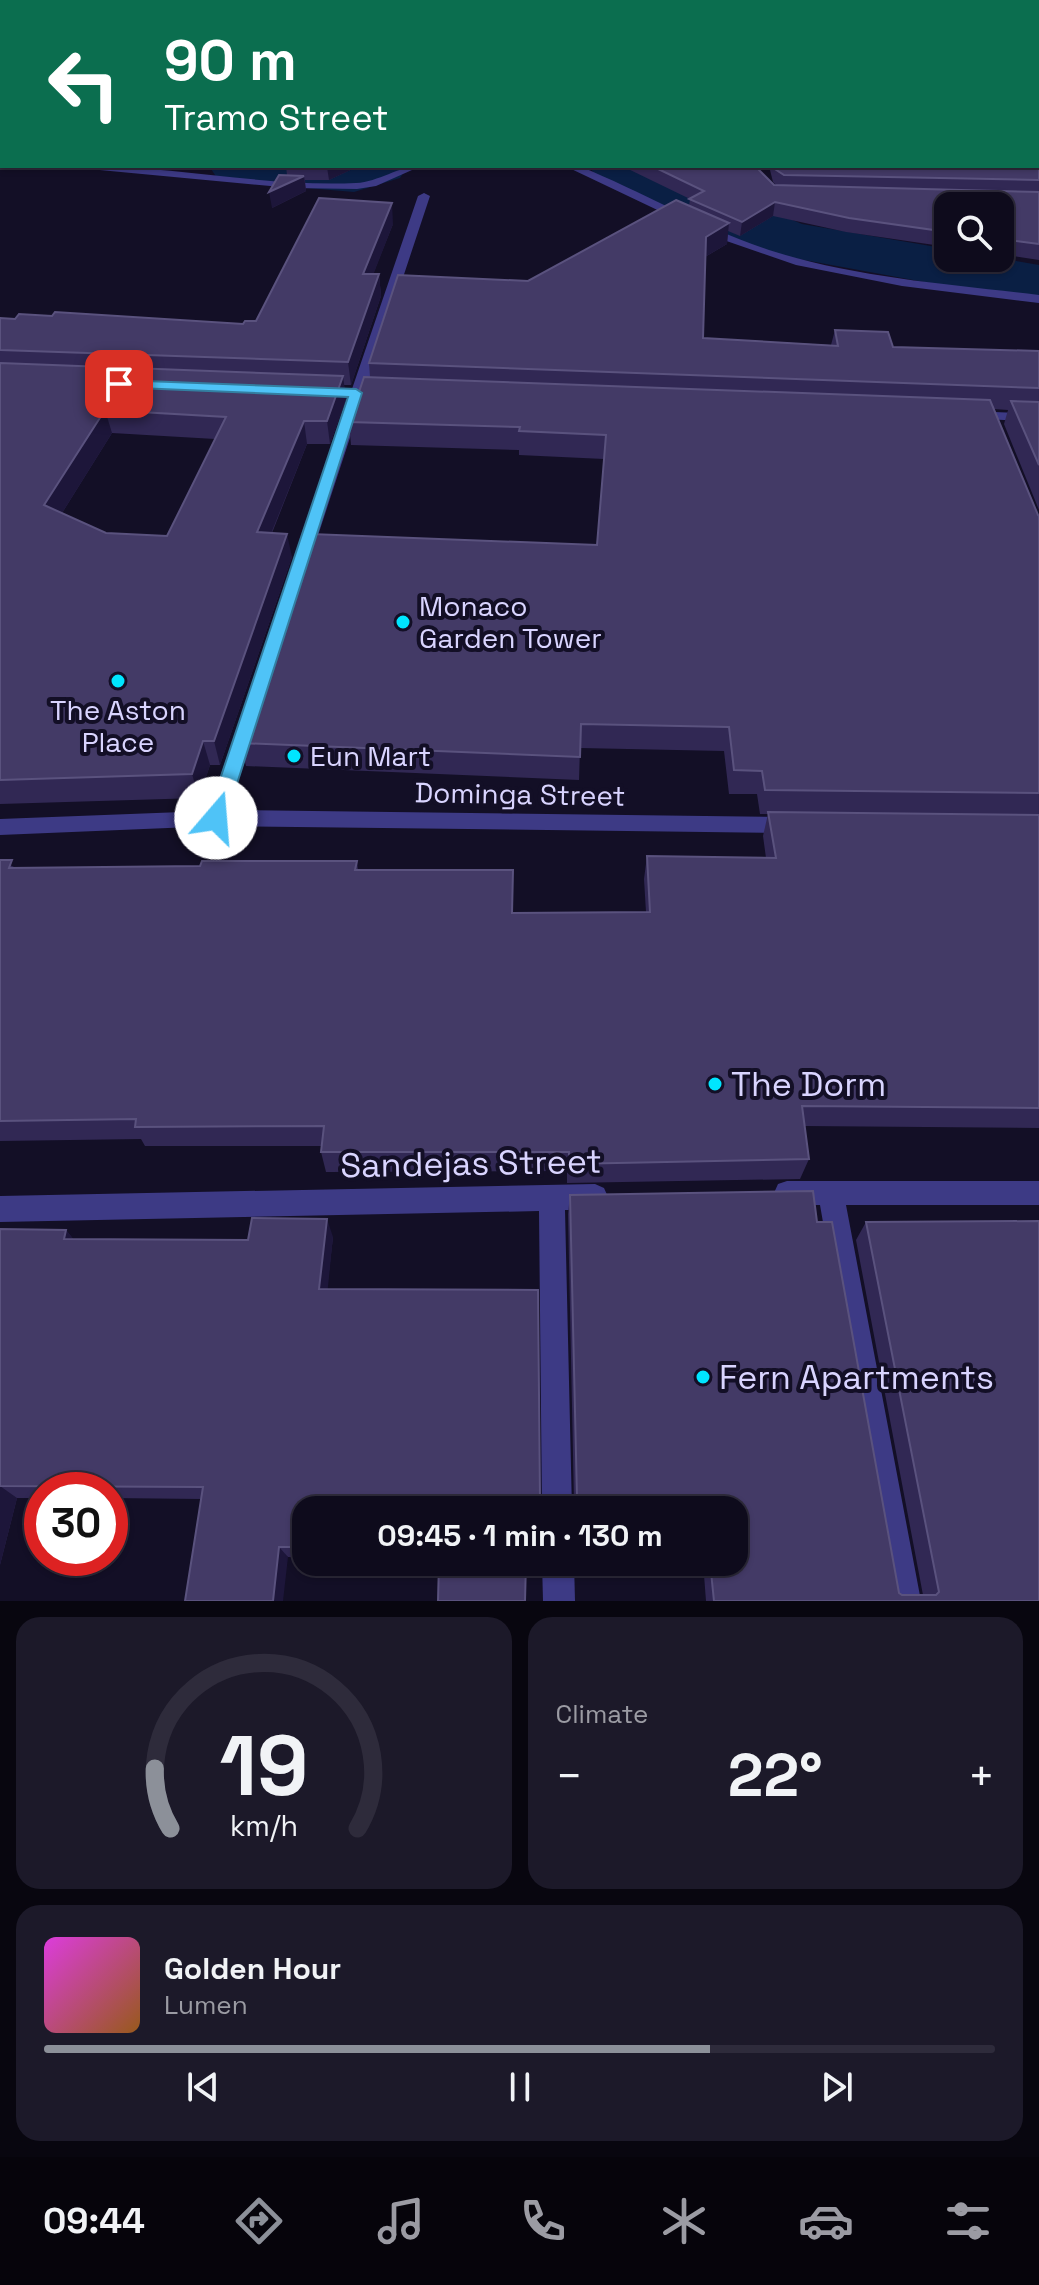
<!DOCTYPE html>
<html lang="en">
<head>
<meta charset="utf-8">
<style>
	body { margin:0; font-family:"Space Grotesk",sans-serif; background:#1c1929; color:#f1f3f6; height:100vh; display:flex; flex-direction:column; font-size:30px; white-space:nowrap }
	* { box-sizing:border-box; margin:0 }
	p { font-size:26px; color:#9b9ba3 }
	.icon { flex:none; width:44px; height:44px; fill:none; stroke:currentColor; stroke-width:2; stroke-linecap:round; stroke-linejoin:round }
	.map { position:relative; height:1601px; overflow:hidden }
	.sheet { display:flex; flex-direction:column; gap:16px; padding:16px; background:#08060f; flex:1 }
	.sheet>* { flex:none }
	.guide { position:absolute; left:0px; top:0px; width:1040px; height:168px; box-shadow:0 2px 6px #0004,0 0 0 2px #2e2b3b; background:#0b6e4f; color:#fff; overflow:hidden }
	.controls { position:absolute; left:934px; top:192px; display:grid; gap:16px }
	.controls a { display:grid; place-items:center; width:80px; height:80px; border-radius:16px; background:#0e0b1c; box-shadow:0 2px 6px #0004,0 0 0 2px #2e2b3b; font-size:40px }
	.speed { position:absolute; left:24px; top:1472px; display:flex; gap:16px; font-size:40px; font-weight:700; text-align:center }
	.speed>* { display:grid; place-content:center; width:104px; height:104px; border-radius:50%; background:#0e0b1c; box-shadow:0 2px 6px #0004,0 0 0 2px #2e2b3b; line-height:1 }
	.speed .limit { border:12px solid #d22; background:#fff; color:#111 }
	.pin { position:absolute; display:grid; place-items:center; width:68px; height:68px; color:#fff; margin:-34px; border-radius:16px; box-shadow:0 4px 12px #0006 }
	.me { position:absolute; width:88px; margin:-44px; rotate:18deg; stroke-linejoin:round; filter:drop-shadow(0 0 6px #0008) }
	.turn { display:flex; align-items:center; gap:28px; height:168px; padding:0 32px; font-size:36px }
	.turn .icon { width:104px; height:104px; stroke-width:2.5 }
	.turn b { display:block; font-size:56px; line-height:68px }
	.big { font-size:60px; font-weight:700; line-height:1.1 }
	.sheet .widget { flex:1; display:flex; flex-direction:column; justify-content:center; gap:12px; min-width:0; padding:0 28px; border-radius:24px; background:#1c1929 }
	.sheet .dial { align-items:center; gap:0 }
	.dial svg { height:208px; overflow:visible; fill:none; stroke:#2e2b3b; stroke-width:7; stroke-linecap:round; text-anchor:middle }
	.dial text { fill:#f1f3f6; stroke:none }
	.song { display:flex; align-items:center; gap:24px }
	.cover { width:96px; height:96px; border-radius:12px; background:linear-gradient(135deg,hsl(300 70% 55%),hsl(30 70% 35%)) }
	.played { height:8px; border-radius:4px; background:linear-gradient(90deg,#8c9099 70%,#2e2b3b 70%) }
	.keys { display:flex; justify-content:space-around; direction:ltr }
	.heat { display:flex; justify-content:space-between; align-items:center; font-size:44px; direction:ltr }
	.sheet .tiles { flex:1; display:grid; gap:16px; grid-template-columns:1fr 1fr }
	.widget:last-child { grid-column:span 2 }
	.trip { position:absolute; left:292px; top:1496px; width:456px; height:80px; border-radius:24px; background:#0e0b1c; box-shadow:0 2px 6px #0004,0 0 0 2px #2e2b3b; font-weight:700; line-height:80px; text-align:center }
	.tab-bar { display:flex; height:128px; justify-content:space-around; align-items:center; background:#06040b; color:#9b9ba3 }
	.tab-bar .icon { width:56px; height:56px }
	.tab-bar .selected { color:#8c9099 }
	.tab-bar b { font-size:36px; color:#f1f3f6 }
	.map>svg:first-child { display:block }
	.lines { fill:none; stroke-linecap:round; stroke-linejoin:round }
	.river { fill:#0a1f44; fill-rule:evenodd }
	.street { fill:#3d3a85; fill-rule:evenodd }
	.wall { fill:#312854; fill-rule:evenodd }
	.shaded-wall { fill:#1d163a }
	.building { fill:#433a66; stroke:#5a527e; stroke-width:2; fill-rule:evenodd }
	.route { fill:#4fc3f7; stroke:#337fa1; stroke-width:2 }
	.poi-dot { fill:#00e5ff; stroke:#130f26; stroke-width:3 }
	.labels { text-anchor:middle; stroke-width:8; stroke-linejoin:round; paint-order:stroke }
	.poi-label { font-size:28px; fill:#d9d4ff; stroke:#130f26; text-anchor:start }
	.street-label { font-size:28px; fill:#d9d4ff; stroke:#130f26 }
	.near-poi-label { font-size:34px; fill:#d9d4ff; stroke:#130f26; text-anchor:start }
	.near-street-label { font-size:34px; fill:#d9d4ff; stroke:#130f26 }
</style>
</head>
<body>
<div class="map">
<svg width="1039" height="1601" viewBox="0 0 1039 1601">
	<rect width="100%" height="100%" fill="#130f26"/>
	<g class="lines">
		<!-- river -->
		<g class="river">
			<rect x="0" y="131" width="2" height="32"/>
			<path d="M209,166H408L400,178L354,192L236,182L217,178Z"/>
			<path d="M589,166H663L802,224L948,249V258H999L1039,265V303L766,253L597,178Z"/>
		</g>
		<!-- street -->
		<g class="street">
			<rect x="0" y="154" width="2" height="6"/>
			<path d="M84,166C175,166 265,187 356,183C379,182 398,166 421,166L376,186L357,189L292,188L89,169Z"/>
			<path d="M565,166H579C643,192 703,228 769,250C856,278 949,284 1039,295V303L902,286L796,265L712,236Z"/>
			<path d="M424,193L430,196L366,389L383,390L390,394L383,398H363L270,682L267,686H255L252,682L349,397L319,396L312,392L319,388L352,389L418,196Z"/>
			<path d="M971,411L1039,414V422L966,418V412Z"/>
			<path d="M249,713L258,720L229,810L791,817L798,819L801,825L798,831L791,833L216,826L0,835V819L208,811L240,720Z"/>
			<path d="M787,1181H1039V1205H846L921,1601H889L820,1205H787L778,1202L774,1193L778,1184Z"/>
			<path d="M595,1184L604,1188L608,1197L604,1206L595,1210H565L572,1510H542L539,1211L0,1222V1196Z"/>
			<path d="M542,1562H574L575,1601H543Z"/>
		</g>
	</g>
	<!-- wall -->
	<g class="wall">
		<path d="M0,0H1039V260L1000,254V206H948V247L846,232L773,216L740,236L728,231L727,244L705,257L703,338L831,345L835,330L893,347L1039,351V510L1004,424L1008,410L994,409L1039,516V1128L804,1126L809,1159L800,1179L567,1183V1171L326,1172L321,1152V1146H145L141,1139L0,1141V860L16,868L200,866L357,861L358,870L513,913L646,912L644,879L647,856L766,858L763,836L768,814H760L757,794H729L724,751L580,748L579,780L246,766L240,743L597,545L604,459L519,455V450L351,445L349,422L370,377L369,363L528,281L689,206L690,199L622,166H759V170L774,185H776L773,182L769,166H1038L2,2V134L0,133Z"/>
		<path d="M286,166H359L329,180H305L306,191L272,208L287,175Z"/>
		<path d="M393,224L373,274H379L381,296L351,385H344L346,399L330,444H307L272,533L292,557L220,765H210L199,798L0,804V318L15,319L52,316L243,324L256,321ZM112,433L215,439L167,536L106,533L62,513Z"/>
		<path d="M570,1195L817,1222L899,1593L902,1595H923L856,1240L866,1222L1039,1601H706L703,1562H734V1510H306V1557H288L201,1499L110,1498V1490H42V1498H17L0,1565V1229L66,1230L73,1239L248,1240L333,1237L327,1289L543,1502H574L568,1214Z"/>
	</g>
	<!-- shaded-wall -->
	<g class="shaded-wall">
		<path d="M329,166H359L329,180L327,167Z"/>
		<path d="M304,176L306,191L272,208L269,192Z"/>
		<path d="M775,202L773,216L740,236L742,222Z"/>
		<path d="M392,203L393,224L365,296L363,274Z"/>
		<path d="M729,223L727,244L703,258L706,237Z"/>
		<path d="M379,274L381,296L351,385L348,362Z"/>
		<path d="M343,376L346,399L330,444L327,421Z"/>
		<path d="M105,410L112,433L52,529L44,505Z"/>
		<path d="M304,421L307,444L262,556L257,532Z"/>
		<path d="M287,534L292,557L220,765L214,741Z"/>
		<path d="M203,741L210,765L199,798L192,774Z"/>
		<path d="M327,1219L333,1237L326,1306L319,1289Z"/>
		<path d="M66,1230L80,1247L64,1239Z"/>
		<path d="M0,1486L17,1498L0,1565Z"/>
		<path d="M279,1547L288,1557L283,1601H273Z"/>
	</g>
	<!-- building -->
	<g class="building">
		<path d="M0,0H1039V180L784,175L775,169L774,166H1038V2H2V121L0,120V66L1,60L0,59Z"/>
		<path d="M652,166H759V170L774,185L1039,192V244L1000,239V206H948V232L849,218L775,202L742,222L689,199L704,191Z"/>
		<path d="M279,175L304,176L269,192Z"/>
		<path d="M319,198L392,203L363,274H379L348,362L0,350V318L15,319L19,314L52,316L55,312L243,324L245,321H256Z"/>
		<path d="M676,200L729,223L706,237L703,338L838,346L835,330L888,332L893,347L1039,351V388L369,363L398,275L528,281Z"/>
		<path d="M0,363L343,376L327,421H304L257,532L287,534L214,741H203L192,774L0,780ZM105,410L226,417L167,536L106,533L44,505Z"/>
		<path d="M364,377L990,400L1038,515L1039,516V793L765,790L762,771L734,770L729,727L581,724L580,757L240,743L311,534L597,545L606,435L519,431L520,427L349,422Z"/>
		<path d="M1011,401L1039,402V465Z"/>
		<path d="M768,812L1039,815V1108L802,1106L809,1159L569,1164V1152H321L324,1126L135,1127L136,1119L0,1121V860H12L9,868L200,866L202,861H357L355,870H513L512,913L650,912L647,856L776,858Z"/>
		<path d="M813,1191L817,1222H832L899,1593L902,1595H936L939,1592L866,1222L1039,1221V1601H714L710,1562H734V1510H306V1547H279L273,1601H185L203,1487L0,1486V1229L66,1230L64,1239L248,1240L252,1218L327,1219L319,1289L538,1290L540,1499L543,1502H574L577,1498L570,1195Z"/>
		<path d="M439,1562H526L525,1601H438Z"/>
	</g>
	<!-- route -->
	<path class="route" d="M119,380L356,389L362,393L226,818L216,825L207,818L348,397L114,387V381Z"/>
	<!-- markers -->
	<g class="poi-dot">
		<circle cx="403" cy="622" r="8"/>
		<circle cx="118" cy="681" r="8"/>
		<circle cx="294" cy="756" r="8"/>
		<circle cx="715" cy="1084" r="8"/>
		<circle cx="703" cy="1377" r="8"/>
	</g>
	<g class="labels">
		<!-- poi labels -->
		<g class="poi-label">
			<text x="419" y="616">Monaco<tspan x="419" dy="32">Garden Tower</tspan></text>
			<text x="118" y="720" text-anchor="middle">The Aston<tspan x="118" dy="32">Place</tspan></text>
			<text x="310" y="766">Eun Mart</text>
		</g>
		<!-- street labels -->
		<g class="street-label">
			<text transform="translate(520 794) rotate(1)" y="10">Dominga Street</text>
		</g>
		<!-- near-poi labels -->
		<g class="near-poi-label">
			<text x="731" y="1096">The Dorm</text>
			<text x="719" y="1389">Fern Apartments</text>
		</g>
		<!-- near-street labels -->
		<g class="near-street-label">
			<text transform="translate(471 1163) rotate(-1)" y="12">Sandejas Street</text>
		</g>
	</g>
</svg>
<div class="controls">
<a><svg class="icon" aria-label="search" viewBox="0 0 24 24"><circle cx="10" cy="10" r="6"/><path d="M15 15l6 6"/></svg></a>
</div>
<div class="speed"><div class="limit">30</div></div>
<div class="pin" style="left:119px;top:384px;background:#d93025"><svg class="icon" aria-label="arrive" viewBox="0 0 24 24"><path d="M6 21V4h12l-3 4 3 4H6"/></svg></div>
<svg class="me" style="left:216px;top:818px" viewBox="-20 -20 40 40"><circle r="19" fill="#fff"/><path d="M0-13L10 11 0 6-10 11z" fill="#4fc3f7"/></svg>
<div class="trip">09:45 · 1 min · 130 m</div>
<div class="guide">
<div class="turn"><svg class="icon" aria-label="left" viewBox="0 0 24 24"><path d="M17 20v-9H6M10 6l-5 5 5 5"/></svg><div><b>90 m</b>Tramo Street</div></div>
</div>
</div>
<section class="sheet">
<div class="tiles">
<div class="widget dial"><svg viewBox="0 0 100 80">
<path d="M14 69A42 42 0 1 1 86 69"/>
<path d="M14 69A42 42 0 0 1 8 46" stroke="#8c9099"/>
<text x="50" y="56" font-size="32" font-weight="700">19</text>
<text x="50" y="72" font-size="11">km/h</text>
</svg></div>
<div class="widget"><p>Climate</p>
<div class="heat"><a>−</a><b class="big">22°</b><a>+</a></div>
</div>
<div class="widget">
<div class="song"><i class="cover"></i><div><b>Golden Hour</b><p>Lumen</p></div></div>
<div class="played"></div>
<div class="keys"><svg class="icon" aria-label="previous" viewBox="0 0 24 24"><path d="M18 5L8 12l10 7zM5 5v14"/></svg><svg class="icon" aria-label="pause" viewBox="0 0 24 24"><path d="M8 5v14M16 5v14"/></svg><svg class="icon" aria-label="next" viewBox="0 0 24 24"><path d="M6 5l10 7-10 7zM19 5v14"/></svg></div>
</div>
</div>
</section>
<nav class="tab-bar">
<b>09:44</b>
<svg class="icon selected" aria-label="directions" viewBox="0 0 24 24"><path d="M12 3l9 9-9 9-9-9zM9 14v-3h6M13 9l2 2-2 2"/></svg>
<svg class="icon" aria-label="music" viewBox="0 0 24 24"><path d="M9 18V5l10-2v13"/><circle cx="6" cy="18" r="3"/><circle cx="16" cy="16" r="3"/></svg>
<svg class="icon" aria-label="phone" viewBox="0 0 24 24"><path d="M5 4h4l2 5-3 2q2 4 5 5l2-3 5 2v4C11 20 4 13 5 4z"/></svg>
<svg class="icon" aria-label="climate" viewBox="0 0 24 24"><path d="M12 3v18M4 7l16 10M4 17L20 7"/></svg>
<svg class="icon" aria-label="car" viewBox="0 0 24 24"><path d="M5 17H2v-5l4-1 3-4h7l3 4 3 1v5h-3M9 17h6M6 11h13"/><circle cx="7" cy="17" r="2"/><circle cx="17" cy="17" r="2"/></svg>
<svg class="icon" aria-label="filters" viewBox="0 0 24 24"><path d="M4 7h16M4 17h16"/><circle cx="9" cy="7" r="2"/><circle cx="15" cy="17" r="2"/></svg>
</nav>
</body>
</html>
